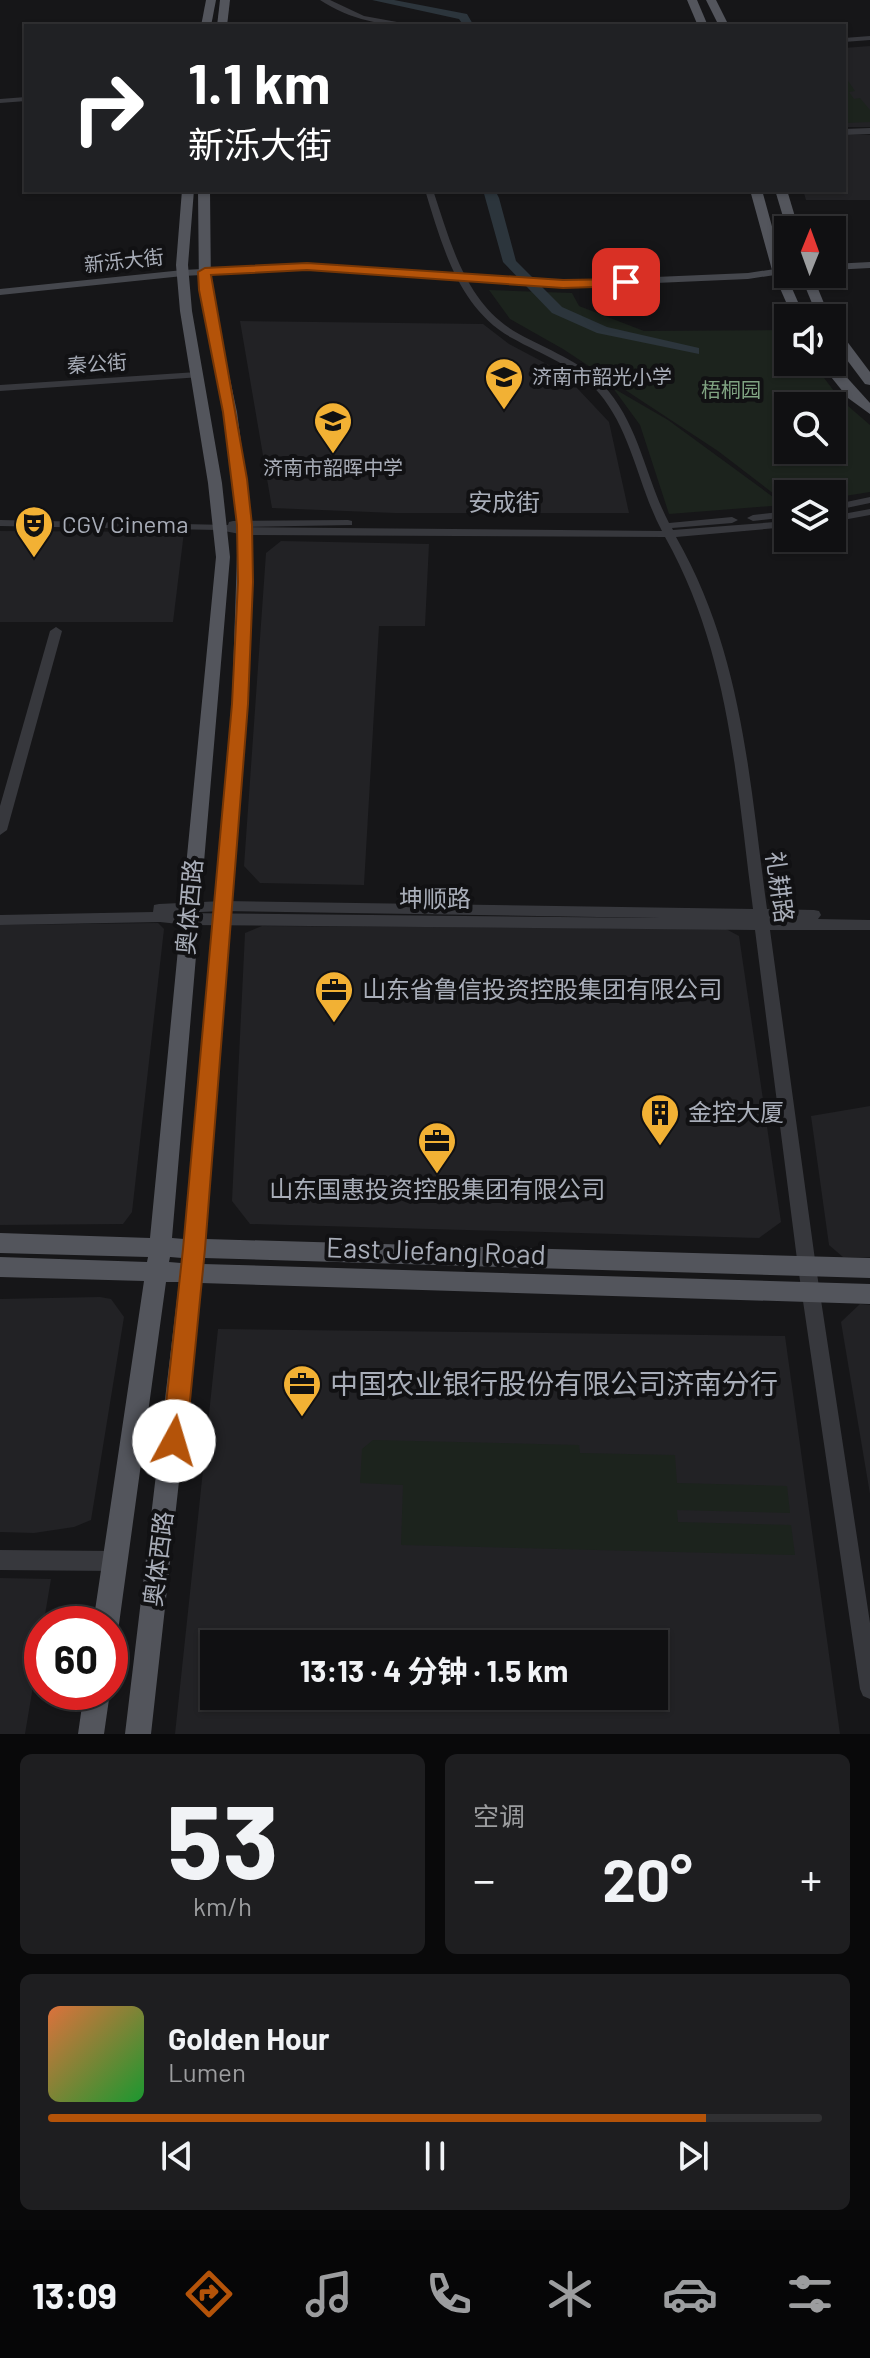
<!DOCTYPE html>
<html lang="zh">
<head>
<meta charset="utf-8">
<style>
	body { margin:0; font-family:Barlow,"Noto Sans SC",sans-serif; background:#1e1e20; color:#f1f3f6; height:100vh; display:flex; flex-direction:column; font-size:30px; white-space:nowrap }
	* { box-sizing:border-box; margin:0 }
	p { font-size:26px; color:#9c9d9f }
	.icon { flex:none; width:44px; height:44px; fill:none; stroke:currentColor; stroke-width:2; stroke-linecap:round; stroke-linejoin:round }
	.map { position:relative; height:1734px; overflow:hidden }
	.sheet { display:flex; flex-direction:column; gap:20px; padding:20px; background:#09090a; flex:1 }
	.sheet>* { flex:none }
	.top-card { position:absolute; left:24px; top:24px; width:822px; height:168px; border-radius:0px; box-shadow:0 2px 6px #0004,0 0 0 2px #303032; background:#202124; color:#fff; overflow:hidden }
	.needle { width:52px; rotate:1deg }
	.controls { position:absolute; left:774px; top:216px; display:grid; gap:16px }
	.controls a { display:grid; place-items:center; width:72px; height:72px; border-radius:0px; background:#101012; box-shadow:0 2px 6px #0004,0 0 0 2px #303032; font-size:40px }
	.speed { position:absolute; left:24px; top:1606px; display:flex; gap:16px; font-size:40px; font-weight:700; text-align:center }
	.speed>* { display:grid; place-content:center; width:104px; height:104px; border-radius:50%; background:#101012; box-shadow:0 2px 6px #0004,0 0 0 2px #303032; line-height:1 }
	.speed .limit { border:12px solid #d22; background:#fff; color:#111 }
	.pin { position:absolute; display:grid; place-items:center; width:68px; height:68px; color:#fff; margin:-34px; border-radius:16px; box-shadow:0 4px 12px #0006 }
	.me { position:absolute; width:88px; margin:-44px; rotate:6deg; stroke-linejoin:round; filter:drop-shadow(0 0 6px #0008) }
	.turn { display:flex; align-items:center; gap:28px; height:168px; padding:0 32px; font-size:36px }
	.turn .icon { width:104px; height:104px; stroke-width:2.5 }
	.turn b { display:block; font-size:56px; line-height:68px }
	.big { font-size:60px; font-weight:700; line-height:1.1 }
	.sheet .widget { flex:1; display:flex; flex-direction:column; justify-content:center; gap:12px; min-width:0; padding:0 28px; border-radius:12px; background:#1e1e20 }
	.sheet .dial { align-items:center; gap:0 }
	.dial b { font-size:104px; line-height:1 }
	.song { display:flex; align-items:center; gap:24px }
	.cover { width:96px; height:96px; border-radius:12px; background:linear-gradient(135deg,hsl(20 70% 55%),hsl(130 70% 35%)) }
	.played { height:8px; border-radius:4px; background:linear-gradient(90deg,#b45309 85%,#303032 85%) }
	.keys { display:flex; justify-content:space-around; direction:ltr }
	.heat { display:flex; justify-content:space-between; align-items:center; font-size:44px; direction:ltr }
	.sheet .tiles { flex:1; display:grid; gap:20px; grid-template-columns:1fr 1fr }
	.widget:last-child { grid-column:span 2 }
	.trip { position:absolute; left:200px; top:1630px; width:468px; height:80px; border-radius:0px; background:#101012; box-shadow:0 2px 6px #0004,0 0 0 2px #303032; font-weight:700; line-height:80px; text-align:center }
	.tabs { display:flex; height:128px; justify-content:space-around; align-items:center; background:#060607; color:#9c9d9f }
	.tabs .icon { width:56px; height:56px }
	.tabs .on { color:#b45309 }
	.tabs b { font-size:36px; color:#f1f3f6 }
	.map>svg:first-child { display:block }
	.built { fill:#222225; fill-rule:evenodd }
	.green { fill:#1c231d; fill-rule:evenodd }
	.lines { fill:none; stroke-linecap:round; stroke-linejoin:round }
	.river { fill:#2c353c; fill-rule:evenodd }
	.tertiary { fill:#37383d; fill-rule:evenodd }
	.secondary { fill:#45474d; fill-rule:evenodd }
	.primary { fill:#53555c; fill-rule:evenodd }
	.route { fill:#b45309; stroke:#753606; stroke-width:2 }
	.labels { text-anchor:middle; stroke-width:8; stroke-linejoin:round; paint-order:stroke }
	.far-street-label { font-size:20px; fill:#a8adb8; stroke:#111113 }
	.far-poi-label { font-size:20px; fill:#a8adb8; stroke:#111113; text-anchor:start }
	.far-park-label { font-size:20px; fill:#7fa381; stroke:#111113 }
	.street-label { font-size:24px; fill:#a8adb8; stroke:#111113 }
	.poi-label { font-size:24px; fill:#a8adb8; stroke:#111113; text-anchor:start }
	.near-street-label { font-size:28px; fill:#a8adb8; stroke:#111113 }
	.near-poi-label { font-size:28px; fill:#a8adb8; stroke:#111113; text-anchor:start }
</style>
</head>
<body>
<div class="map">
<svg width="870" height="1734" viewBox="0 0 870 1734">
	<rect width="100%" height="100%" fill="#161618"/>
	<!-- built -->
	<g class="built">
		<path d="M870,46V127H844V48Z"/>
		<path d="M844,135H870V200H806L803,190H844Z"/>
		<path d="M240,321L483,324L509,344L562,372L609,422L629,513H395L272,508Z"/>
		<path d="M0,531L184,532L173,622H0Z"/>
		<path d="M281,541L429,544L425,626H379L364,885L260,883L244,866L266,553Z"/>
		<path d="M158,923L164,929L132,1212L123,1224L0,1225V925Z"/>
		<path d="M262,926L726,929L739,936L781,1222L759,1238L250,1224L232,1201L245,933Z"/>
		<path d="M870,1106V1257H843L829,1245L811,1116Z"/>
		<path d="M100,1297L111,1299L124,1317L91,1520L74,1527L34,1533L0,1532V1299Z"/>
		<path d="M860,1304L870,1305V1494L841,1322Z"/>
		<path d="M218,1329L785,1336L840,1734H175ZM214,1644H654V1696H214Z"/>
		<path d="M0,1578L51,1579L25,1734H0Z"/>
	</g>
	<!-- green -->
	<g class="green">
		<path d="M844,75L855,91L849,92L854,99L860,98L870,110V122L844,123Z"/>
		<path d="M489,290L572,293L579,306L644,331L788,330V362H812L840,399L870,425V492L832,498V494H788L787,504L718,451L563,349L510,319ZM788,406H832V450H788Z"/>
		<path d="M613,388L668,420L784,505L669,514L640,425Z"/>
		<path d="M373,1440L579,1445L580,1453L675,1455L677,1483L787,1486L790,1513L677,1510L678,1522L791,1525L795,1555L401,1545L403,1485L360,1483L362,1449Z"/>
	</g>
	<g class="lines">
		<!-- river -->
		<g class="river">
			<path d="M372,0H394L467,14L474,26H464L459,19Z"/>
			<path d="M483,190H495L499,198L516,261L562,307L607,327L699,348V354L597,333L552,313L503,262Z"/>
		</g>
		<!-- tertiary -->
		<g class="tertiary">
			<path d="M320,0H330L364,16L419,26C384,26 350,20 320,0Z"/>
			<path d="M870,36V40L844,42V38Z"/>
			<path d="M26,97V101L0,103V99Z"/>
			<path d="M870,128V134L844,135V129Z"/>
			<path d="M425,190H433C451,244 466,305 519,334C548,350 580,361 603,385C639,423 645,477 669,523L732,517L738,520L732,523L672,528L673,530L788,521V527L676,537C743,654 749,779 767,909L814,910L819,911L821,915L818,919L870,920V930H770L816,1267L870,1623V1699L863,1696L860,1689L798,1267L755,930L188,925L160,922L0,925V915L153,912L154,905L159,904L223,901L753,909C736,780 730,653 665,537L245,535L219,530L0,526V520L228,525L229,522L233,521L348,520L352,521V525L239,527L662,531C638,486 632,432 599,393C576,366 542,355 512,338C458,308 442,245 425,190ZM223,911L659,918L178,913Z"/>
			<path d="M197,372L201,373V377L0,391V385Z"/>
			<path d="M870,497V503L832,511V505Z"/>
			<path d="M870,509V515L832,522V516Z"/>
			<path d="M788,511V517L753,521L747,518L753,515Z"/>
			<path d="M56,627L62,631L7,830L0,835V806L50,631Z"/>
			<path d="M0,1550L115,1551L122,1554L125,1561L122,1568L115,1571L0,1570Z"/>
		</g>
		<!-- secondary -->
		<g class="secondary">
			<path d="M870,262V268L832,270V264Z"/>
			<path d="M307,263L563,281L748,273L788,267V273L748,279L563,287L307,269L183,276L0,295V289L183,270Z"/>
		</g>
		<!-- primary -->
		<g class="primary">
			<path d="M206,0H216L211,26H201Z"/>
			<path d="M220,0H230L227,26H217Z"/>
			<path d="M687,0H697L708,26H698Z"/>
			<path d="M706,0H716L729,26H719Z"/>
			<path d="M182,190H194L188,265L192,311L222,483L230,557L172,1238L184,1239L232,704L238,525L223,412L199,290L198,190H210L211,290L237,412L252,525L248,704L206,1239L870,1258V1278L204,1258L203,1264L870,1284V1304L201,1283L151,1734H125L179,1282H166L119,1624L115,1633L110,1635V1624H93L144,1281L0,1277V1257L147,1262L148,1257L0,1253V1233L150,1238L216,557L208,483L180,311L176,265ZM170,1257L182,1258L181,1263L169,1262Z"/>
			<path d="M750,190H762L784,270L805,318H793L772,270Z"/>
			<path d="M775,190H787L799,230H787Z"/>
			<path d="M800,274H812L830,318H818Z"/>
			<path d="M832,327L837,328L870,372V385L865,384L832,340Z"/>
			<path d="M832,361L870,403V414L848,398L819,362Z"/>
			<path d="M84,1692H110L104,1734H78Z"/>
		</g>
	</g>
	<!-- route -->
	<path class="route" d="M307,263L563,280L626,279L633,282L626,286L563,288L307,270L211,275L247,479L252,525L253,582L248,704L205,1249L186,1441L182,1449L174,1452L165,1449L162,1441L183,1249L232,704L238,582L237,525L223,412L199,290L198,272L205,268Z"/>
	<!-- icons -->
	<defs>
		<g id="school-pin" transform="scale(2)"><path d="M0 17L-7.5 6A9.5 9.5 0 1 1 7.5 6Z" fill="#f2b134" stroke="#111113"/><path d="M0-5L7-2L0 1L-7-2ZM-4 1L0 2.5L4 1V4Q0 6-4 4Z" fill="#111"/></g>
		<g id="theatre-pin" transform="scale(2)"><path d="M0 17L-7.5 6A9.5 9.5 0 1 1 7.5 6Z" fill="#f2b134" stroke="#111113"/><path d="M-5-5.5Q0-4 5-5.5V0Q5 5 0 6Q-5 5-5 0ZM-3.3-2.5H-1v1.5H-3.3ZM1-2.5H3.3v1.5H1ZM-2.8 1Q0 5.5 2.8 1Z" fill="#111"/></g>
		<g id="office-pin" transform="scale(2)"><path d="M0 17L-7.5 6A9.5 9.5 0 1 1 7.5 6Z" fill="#f2b134" stroke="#111113"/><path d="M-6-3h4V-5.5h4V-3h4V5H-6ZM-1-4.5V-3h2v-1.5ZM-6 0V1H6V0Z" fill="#111"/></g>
		<g id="building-pin" transform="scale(2)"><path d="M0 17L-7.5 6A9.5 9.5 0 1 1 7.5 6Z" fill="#f2b134" stroke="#111113"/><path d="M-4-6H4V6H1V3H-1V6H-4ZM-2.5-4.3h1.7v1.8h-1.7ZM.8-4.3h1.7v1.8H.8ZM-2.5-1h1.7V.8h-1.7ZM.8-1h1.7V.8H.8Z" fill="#111"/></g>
	</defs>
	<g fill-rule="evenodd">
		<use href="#school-pin" x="504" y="377"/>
		<use href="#school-pin" x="333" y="421"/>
		<use href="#theatre-pin" x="34" y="525"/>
		<use href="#office-pin" x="334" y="990"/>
		<use href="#building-pin" x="660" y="1113"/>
		<use href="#office-pin" x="437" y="1141"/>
		<use href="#office-pin" x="302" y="1384"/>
	</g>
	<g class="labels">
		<!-- far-street labels -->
		<g class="far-street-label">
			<text transform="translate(124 261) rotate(-6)" y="7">新泺大街</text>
			<text transform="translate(97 364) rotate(-4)" y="7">秦公街</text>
		</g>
		<!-- far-poi labels -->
		<g class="far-poi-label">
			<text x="532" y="384">济南市韶光小学</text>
			<text x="333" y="475" text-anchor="middle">济南市韶晖中学</text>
		</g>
		<!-- far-park labels -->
		<g class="far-park-label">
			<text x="731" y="397">梧桐园</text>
		</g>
		<!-- street labels -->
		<g class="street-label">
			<text x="504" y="511">安成街</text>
			<text transform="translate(779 887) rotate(82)" y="8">礼耕路</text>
			<text x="435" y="907">坤顺路</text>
			<text transform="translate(190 907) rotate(-85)" y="8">奥体西路</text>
			<text transform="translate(159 1559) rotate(-83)" y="8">奥体西路</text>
		</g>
		<!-- poi labels -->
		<g class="poi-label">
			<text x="62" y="533">CGV Cinema</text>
			<text x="362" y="998">山东省鲁信投资控股集团有限公司</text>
			<text x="688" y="1121">金控大厦</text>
			<text x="437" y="1198" text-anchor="middle">山东国惠投资控股集团有限公司</text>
		</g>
		<!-- near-street labels -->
		<g class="near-street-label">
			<text transform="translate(436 1251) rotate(2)" y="10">East Jiefang Road</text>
		</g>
		<!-- near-poi labels -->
		<g class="near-poi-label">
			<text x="330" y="1394">中国农业银行股份有限公司济南分行</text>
		</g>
	</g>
</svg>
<div class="controls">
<a><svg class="needle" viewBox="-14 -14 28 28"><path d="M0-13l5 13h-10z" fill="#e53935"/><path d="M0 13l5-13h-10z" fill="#9c9d9f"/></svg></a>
<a><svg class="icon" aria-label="sound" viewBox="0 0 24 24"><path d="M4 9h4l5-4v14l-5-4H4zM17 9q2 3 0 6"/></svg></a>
<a><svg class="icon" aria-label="search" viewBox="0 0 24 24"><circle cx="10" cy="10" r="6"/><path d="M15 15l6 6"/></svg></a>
<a><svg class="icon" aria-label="layers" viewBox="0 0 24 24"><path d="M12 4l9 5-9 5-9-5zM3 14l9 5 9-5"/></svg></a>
</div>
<div class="speed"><div class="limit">60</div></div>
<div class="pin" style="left:626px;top:282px;background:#d93025"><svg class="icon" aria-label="arrive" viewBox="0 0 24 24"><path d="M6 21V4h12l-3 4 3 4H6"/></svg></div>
<svg class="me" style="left:174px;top:1441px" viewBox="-20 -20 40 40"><circle r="19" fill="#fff"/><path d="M0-13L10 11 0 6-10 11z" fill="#b45309"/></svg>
<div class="trip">13:13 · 4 分钟 · 1.5 km</div>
<div class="top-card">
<div class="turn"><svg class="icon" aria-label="right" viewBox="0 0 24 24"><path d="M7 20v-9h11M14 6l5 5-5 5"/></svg><div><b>1.1 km</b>新泺大街</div></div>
</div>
</div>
<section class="sheet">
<div class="tiles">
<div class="widget dial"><b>53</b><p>km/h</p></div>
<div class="widget"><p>空调</p>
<div class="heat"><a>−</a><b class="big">20°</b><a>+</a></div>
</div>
<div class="widget">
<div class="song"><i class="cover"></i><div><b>Golden Hour</b><p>Lumen</p></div></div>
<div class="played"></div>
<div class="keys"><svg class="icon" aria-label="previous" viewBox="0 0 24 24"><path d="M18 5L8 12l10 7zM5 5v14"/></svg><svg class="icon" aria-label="pause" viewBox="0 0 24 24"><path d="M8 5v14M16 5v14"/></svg><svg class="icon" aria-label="next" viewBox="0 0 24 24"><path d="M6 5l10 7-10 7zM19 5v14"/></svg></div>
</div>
</div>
</section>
<nav class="tabs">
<b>13:09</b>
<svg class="icon on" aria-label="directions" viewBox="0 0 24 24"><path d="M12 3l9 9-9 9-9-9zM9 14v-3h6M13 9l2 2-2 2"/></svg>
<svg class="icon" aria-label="music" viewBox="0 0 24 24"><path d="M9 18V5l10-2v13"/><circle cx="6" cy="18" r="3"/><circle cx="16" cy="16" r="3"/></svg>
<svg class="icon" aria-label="phone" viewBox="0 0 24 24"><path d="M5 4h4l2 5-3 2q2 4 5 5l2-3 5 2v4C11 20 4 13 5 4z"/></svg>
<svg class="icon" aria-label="climate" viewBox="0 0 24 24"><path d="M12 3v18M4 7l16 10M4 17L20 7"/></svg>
<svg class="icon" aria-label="car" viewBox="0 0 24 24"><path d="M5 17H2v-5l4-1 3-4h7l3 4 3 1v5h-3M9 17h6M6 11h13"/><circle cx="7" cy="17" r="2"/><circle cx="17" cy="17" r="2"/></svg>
<svg class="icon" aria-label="filters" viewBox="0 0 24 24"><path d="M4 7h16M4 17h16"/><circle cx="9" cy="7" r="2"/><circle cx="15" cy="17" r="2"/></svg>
</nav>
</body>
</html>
